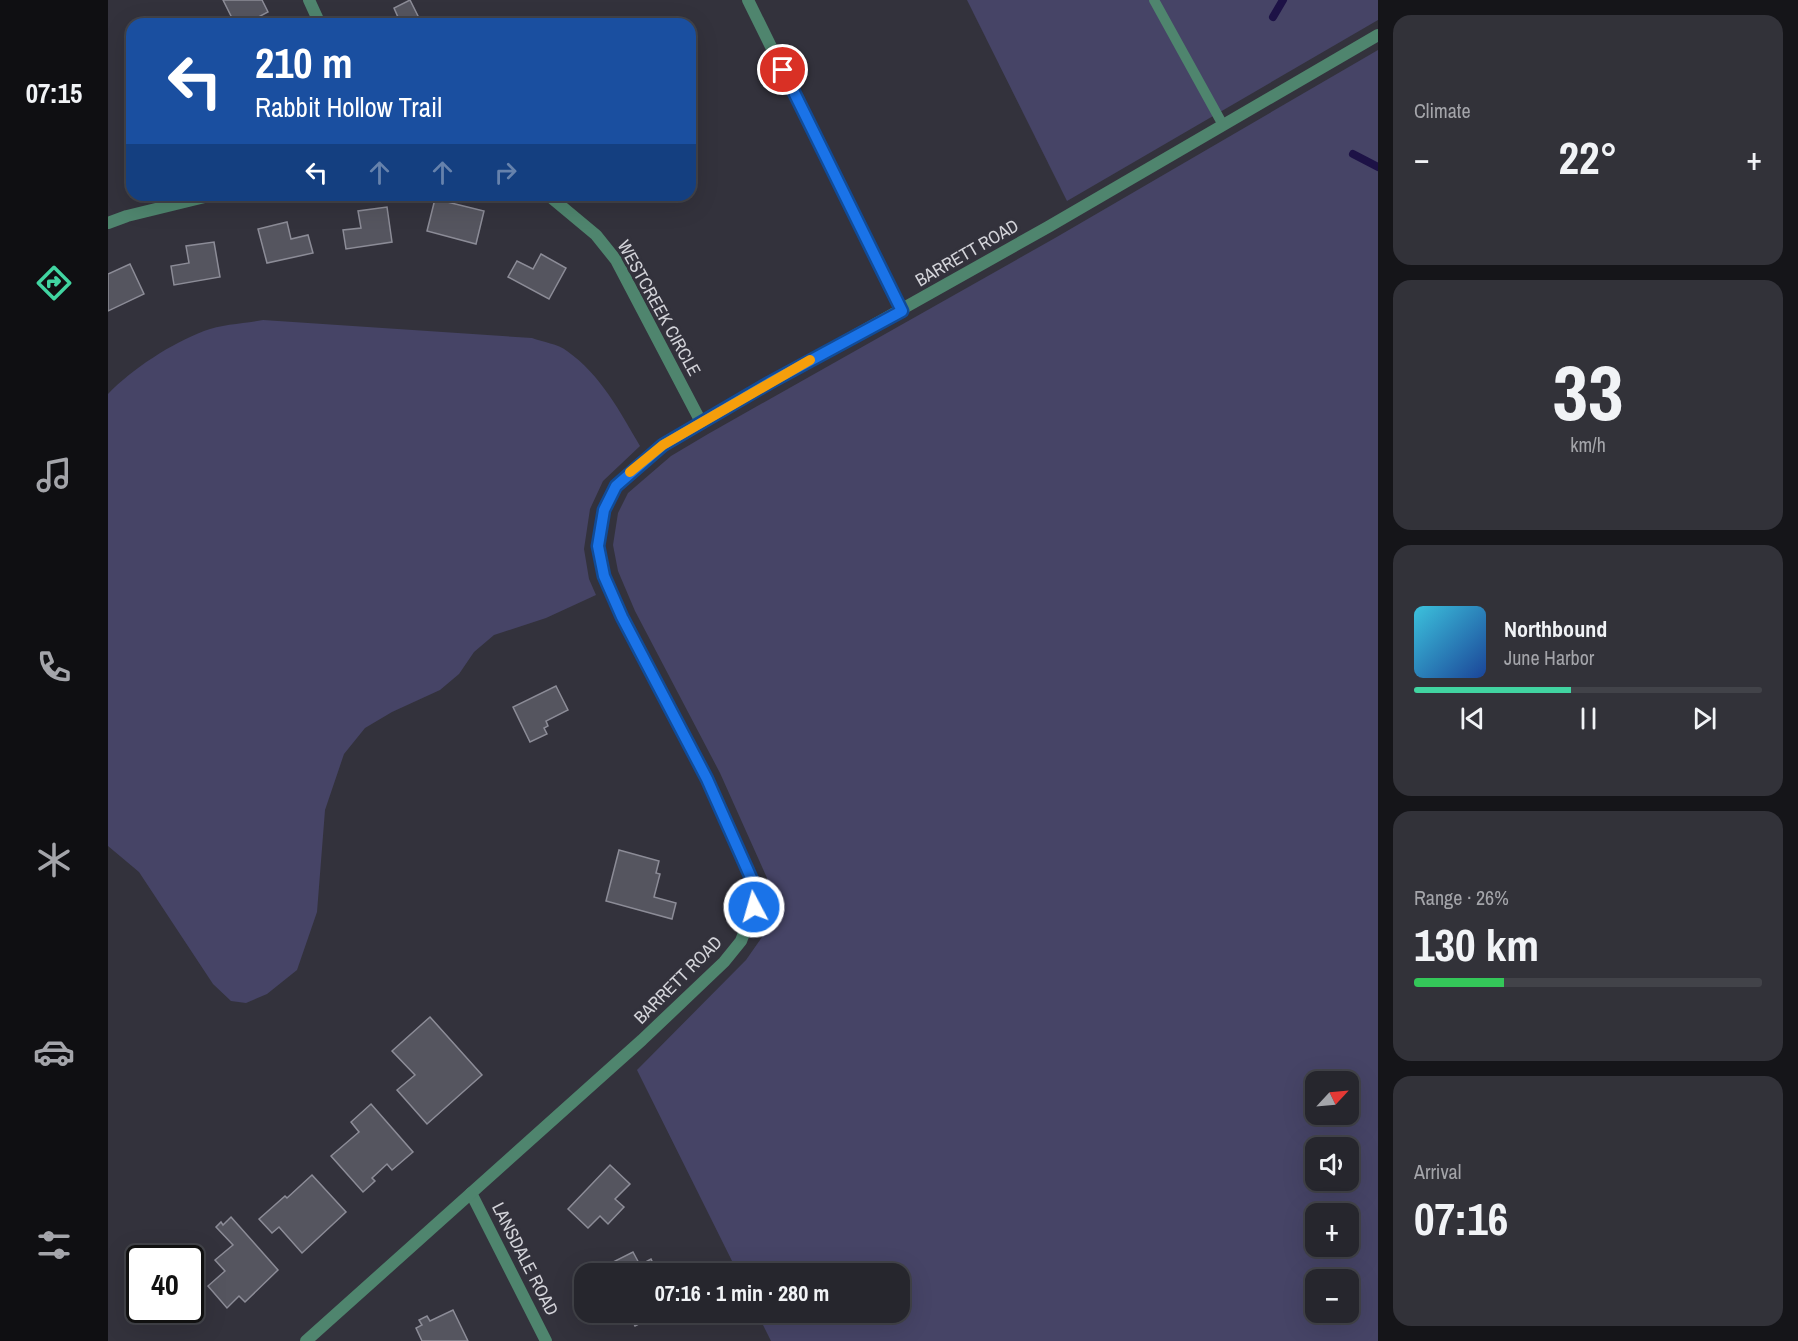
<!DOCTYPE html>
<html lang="en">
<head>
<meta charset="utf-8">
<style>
	body { margin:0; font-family:"Archivo Narrow",sans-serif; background:#323239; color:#f1f3f6; height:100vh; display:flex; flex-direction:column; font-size:22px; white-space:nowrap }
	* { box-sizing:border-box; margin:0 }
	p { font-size:20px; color:#a4a5aa }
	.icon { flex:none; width:33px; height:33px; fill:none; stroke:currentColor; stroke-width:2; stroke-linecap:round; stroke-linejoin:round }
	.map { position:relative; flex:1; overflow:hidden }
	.side { display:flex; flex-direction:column; gap:15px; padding:15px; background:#151519; width:420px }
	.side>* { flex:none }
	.top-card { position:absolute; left:18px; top:18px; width:570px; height:183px; border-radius:18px; box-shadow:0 6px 24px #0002,0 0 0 2px #424349; background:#1a4fa0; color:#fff; overflow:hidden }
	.needle { width:39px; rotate:64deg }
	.buttons { position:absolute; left:1197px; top:1071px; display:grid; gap:12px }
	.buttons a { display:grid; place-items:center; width:54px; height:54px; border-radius:12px; background:#26262d; box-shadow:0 6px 24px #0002,0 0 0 2px #424349; font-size:30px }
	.speed { position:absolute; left:18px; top:1245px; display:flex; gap:12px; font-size:30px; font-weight:700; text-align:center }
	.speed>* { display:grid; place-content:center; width:78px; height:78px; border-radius:50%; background:#26262d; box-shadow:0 6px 24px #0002,0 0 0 2px #424349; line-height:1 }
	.speed .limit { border:3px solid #111; border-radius:9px; background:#fff; color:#111 }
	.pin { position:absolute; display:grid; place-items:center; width:51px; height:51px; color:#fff; margin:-26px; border:3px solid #fff; border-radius:50%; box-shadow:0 2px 6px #0007 }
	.me { position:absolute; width:66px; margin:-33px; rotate:354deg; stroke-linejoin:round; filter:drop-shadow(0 0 4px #0008) }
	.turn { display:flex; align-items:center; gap:21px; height:126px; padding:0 30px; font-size:27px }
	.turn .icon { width:78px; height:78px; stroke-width:2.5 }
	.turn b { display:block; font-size:42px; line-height:51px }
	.lanes { display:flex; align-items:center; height:57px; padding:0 30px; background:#0003; justify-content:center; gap:30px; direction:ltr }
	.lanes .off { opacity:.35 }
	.big { font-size:45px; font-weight:700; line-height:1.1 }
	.side .widget { flex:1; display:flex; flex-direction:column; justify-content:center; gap:9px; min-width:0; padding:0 21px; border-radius:18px; background:#323239 }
	.side .dial { align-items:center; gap:0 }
	.dial b { font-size:78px; line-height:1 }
	.song { display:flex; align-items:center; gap:18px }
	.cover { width:72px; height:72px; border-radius:9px; background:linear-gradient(135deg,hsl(190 70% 55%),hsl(220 70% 35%)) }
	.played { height:6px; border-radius:3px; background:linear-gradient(90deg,#41d4a1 45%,#424349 45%) }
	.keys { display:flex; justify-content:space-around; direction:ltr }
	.heat { display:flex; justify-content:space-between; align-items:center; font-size:33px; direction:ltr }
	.charge { height:9px; border-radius:4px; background:linear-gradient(90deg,#34c759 26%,#424349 0) }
	.trip { position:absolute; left:466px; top:1263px; width:336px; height:60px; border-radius:18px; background:#26262d; box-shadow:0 6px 24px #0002,0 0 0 2px #424349; font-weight:700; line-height:60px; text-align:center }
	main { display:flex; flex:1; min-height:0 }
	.tab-bar { display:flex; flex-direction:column; width:108px; justify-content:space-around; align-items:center; background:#0f0f12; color:#a4a5aa }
	.tab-bar .icon { width:42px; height:42px }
	.tab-bar .active { color:#41d4a1 }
	.tab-bar b { font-size:27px; color:#f1f3f6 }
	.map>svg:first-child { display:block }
	.green { fill:#464466; fill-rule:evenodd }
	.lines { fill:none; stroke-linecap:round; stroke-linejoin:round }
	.stream { stroke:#1d1246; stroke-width:8 }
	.building { fill:#55555f; stroke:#8c8c97; stroke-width:1.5 }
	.service { stroke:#4f856e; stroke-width:10 }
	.minor { stroke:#4f856e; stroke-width:12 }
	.tertiary { stroke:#4f856e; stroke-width:12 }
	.route-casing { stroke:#114b97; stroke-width:15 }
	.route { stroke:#1a73e8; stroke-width:10 }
	.slow { stroke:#f59e0b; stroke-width:10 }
	.labels { text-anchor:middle; stroke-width:6; stroke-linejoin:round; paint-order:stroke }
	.street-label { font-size:18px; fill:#d3d3d9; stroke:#33323c }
</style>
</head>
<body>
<main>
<nav class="tab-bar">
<b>07:15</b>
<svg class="icon active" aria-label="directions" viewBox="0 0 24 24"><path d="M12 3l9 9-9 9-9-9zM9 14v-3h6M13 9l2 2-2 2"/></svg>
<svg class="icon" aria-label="music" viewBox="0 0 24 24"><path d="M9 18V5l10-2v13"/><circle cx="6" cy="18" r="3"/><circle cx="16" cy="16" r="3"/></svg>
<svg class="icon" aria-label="phone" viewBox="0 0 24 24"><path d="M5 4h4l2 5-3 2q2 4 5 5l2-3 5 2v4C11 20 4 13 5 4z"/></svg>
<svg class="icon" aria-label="climate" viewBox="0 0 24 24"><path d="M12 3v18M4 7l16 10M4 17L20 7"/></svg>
<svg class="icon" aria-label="car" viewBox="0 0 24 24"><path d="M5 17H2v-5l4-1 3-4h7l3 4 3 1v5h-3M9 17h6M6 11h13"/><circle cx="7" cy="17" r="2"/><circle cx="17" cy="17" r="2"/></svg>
<svg class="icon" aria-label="filters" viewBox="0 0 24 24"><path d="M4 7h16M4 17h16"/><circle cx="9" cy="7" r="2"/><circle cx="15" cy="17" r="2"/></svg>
</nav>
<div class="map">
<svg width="1270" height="1341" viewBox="0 0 1270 1341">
	<rect width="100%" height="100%" fill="#33323c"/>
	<!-- green -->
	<g class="green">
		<path d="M859,0H1270V20L959,201Z"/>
		<path d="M1270,50V1341H663L649,1313L792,1312V1274L630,1273L529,1070L638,960L661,927L666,906L659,887V878L612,773L527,611L510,571L505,545L510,513L520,493L563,456L600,434L947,238ZM1208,1082H1240V1114H1208ZM1208,1148H1240V1180H1208ZM1208,1214H1240V1246H1208ZM1208,1280H1240V1312H1208Z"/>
		<path d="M155,320L424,338C435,342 450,344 459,351C493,375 512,412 532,446L495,481L482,509L476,549L481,579L488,595L438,618L386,635L366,652L351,674L332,690L284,712L257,728L236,754L217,810L209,912L189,970L159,994L138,1003L123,1001L105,984L31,872L0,846V394C24,369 64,343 96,331C114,324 136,324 155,320Z"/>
	</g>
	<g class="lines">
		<!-- stream -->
		<g class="stream">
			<path d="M1165,17L1175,0"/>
			<path d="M1245,154L1270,167"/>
		</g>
	</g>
	<!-- building -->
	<g class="building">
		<path d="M115,0H154L160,12L137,24H127Z"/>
		<path d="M302,0L314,24H293L286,8Z"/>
		<path d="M327,199L376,211L368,244L319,231Z"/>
		<path d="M279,207L284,242L238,249L235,230L253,228L250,211Z"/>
		<path d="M179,222L183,239L200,235L205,253L159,263L150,229Z"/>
		<path d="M106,242L112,277L66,285L63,266L81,263L78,246Z"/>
		<path d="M433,254L458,268L441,299L400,277L409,261L425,269Z"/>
		<path d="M22,264L36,294L0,311V274Z"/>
		<path d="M448,686L460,710L438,721L440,726L436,728L439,734L422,742L405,707Z"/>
		<path d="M511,850L551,861L548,873L552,874L546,897L568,903L564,919L498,901Z"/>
		<path d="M322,1017L374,1075L319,1124L289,1090L307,1075L284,1051Z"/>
		<path d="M263,1104L305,1152L284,1170L279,1164L264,1178L267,1181L255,1192L223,1156L251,1132L243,1122Z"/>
		<path d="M502,1165L522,1184L507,1199L516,1207L500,1224L492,1216L480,1228L460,1209Z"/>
		<path d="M204,1175L238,1212L194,1253L171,1227L164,1233L151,1219L177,1196L179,1198Z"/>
		<path d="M123,1217L170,1270L137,1302L131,1296L119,1308L100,1286L117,1271L107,1260L125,1245L108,1227L113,1222L115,1225Z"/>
		<path d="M525,1252L532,1265L543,1259L550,1274H505L501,1264Z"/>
		<path d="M345,1310L360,1341H314L308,1328L314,1325L311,1320L319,1316L322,1321Z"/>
		<path d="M520,1312H554L527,1326Z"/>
	</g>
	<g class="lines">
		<!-- service -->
		<path class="service" d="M1046,0L1115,125"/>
		<!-- minor -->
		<g class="minor">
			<path d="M201,0L212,24"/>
			<path d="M640,0L793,311"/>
			<path d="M440,195L488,235L508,260L593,422"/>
			<path d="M0,223L19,216L105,195"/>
			<path d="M363,1193L438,1341"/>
		</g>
		<!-- tertiary -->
		<path class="tertiary" d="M198,1341L534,1040L616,962L633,941L646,907L644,880L599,779L514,617L496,576L490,546L496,510L508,486L529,466L555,445L593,422L940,227L1270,35"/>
	</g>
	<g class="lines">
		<!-- route casing -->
		<g class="route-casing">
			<path id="route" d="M646,907L644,880L599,779L514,617L496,576L490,546L496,510L508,486L555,445L661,383L794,311L675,70"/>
		</g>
		<!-- route -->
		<use href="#route" class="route"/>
		<!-- slow -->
		<path class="slow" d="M522,472L555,445L702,360"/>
	</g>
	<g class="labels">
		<!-- street labels -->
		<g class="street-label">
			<text transform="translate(859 253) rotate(-30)" y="6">BARRETT ROAD</text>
			<text transform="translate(551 308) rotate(61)" y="6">WESTCREEK CIRCLE</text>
			<text transform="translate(570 980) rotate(-45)" y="6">BARRETT ROAD</text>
			<text transform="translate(417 1259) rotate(63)" y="6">LANSDALE ROAD</text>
		</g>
	</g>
</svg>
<div class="buttons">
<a><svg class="needle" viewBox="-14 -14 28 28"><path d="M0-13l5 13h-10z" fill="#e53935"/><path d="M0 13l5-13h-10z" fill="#a4a5aa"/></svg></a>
<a><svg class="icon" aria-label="sound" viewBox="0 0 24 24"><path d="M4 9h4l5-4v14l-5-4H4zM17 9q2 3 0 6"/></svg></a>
<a>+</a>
<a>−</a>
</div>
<div class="speed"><div class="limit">40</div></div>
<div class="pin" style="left:675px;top:70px;background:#d93025"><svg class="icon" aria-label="arrive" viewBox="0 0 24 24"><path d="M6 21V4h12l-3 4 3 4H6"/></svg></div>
<svg class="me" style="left:646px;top:907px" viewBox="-20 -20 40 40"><circle r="17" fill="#1a73e8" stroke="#fff" stroke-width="3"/><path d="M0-11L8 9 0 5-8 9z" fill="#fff"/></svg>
<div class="trip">07:16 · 1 min · 280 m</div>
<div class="top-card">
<div class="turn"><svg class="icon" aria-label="left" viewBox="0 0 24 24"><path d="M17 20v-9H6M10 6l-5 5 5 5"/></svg><div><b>210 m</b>Rabbit Hollow Trail</div></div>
<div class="lanes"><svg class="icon" aria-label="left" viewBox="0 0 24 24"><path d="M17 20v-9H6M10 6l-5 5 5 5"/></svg><svg class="icon off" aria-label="ahead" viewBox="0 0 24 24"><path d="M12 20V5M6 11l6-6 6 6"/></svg><svg class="icon off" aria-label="ahead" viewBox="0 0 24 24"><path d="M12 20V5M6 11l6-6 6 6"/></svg><svg class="icon off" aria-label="right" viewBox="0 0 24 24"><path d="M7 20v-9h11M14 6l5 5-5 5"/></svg></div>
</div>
</div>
<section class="side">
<div class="widget"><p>Climate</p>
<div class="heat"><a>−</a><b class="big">22°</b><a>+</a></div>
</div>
<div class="widget dial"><b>33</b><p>km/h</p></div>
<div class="widget">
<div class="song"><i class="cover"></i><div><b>Northbound</b><p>June Harbor</p></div></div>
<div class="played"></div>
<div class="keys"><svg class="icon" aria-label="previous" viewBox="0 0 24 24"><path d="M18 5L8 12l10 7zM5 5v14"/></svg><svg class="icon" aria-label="pause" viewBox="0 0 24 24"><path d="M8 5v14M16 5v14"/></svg><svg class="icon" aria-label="next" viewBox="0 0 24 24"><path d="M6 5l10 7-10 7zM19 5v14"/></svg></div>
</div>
<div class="widget"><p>Range · 26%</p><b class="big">130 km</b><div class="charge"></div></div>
<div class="widget"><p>Arrival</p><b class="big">07:16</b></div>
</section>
</main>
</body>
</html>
